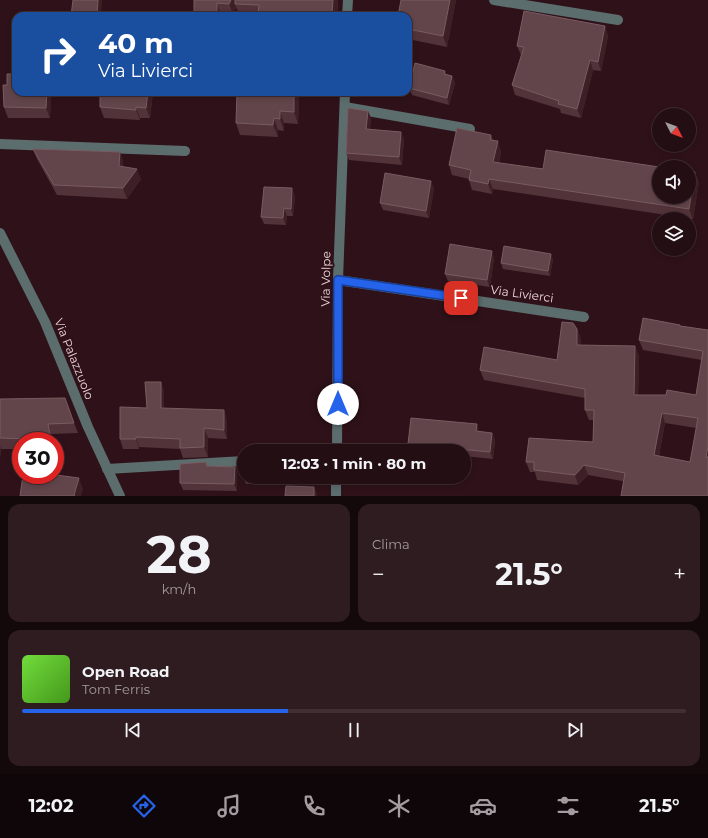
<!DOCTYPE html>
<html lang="it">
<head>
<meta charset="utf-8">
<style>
	body { margin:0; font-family:Montserrat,sans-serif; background:#2f1c21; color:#f1f3f6; height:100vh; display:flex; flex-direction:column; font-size:15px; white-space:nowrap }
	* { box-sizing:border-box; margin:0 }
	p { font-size:13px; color:#a39ca0 }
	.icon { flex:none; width:22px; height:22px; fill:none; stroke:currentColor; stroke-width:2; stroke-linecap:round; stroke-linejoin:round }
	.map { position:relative; height:496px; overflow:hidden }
	.drawer { display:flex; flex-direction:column; gap:8px; padding:8px; background:#13080a; flex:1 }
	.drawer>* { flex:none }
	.top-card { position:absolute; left:12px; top:12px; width:400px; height:84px; border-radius:12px; box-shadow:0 2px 6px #0003,0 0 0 1px #402e33; background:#1a4fa0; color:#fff; overflow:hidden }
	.needle { width:26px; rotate:132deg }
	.controls { position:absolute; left:652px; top:108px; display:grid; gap:8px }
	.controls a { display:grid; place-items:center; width:44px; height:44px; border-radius:50%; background:#230e13; box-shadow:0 2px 6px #0003,0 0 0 1px #402e33; font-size:20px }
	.speed { position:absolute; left:12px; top:432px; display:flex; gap:8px; font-size:20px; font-weight:700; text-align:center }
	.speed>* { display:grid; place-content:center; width:52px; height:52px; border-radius:50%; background:#230e13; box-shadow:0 2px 6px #0003,0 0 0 1px #402e33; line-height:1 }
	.speed .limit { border:6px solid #d22; background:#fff; color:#111 }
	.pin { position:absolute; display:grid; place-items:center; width:34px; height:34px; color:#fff; margin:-17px; border-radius:8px; box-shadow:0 2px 6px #0006 }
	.me { position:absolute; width:44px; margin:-22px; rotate:0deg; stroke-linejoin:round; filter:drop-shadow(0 0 3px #0008) }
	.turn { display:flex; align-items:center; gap:14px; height:84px; padding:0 20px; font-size:18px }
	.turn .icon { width:52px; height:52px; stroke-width:2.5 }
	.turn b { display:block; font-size:28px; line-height:34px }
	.big { font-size:30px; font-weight:700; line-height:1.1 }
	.drawer .widget { flex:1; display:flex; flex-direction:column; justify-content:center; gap:6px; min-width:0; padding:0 14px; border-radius:12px; background:#2f1c21 }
	.drawer .dial { align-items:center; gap:0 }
	.dial b { font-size:52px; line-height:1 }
	.song { display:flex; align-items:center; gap:12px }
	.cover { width:48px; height:48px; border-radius:6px; background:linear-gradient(135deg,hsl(100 70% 55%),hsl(100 70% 35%)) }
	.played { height:4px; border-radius:2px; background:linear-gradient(90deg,#2563eb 40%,#402e33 40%) }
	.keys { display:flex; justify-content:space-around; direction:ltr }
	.heat { display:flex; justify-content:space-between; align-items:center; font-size:22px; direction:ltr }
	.drawer .tiles { flex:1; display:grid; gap:8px; grid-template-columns:1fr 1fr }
	.widget:last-child { grid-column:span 2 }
	.trip { position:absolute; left:237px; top:444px; width:234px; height:40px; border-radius:20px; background:#230e13; box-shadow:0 2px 6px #0003,0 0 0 1px #402e33; font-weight:700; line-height:40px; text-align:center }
	.dock { display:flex; height:64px; justify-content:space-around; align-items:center; background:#0e0608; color:#a39ca0 }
	.dock .icon { width:28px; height:28px }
	.dock .selected { color:#2563eb }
	.dock b { font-size:18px; color:#f1f3f6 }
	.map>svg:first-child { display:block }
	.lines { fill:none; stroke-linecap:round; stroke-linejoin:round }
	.minor { stroke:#5c6d6d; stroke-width:10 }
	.wall { fill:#523339; fill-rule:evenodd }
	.shaded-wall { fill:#3d1f25 }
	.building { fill:#62454a; stroke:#785c61; fill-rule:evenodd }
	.route-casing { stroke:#184099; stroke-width:10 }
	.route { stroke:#2563eb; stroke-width:7 }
	.labels { text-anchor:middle; stroke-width:4; stroke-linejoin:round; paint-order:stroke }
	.street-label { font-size:12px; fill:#ebd6da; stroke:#2f1219 }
</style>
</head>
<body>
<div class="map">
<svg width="708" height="496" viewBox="0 0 708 496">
	<rect width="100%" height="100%" fill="#2f1219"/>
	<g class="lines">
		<!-- minor -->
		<g class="minor">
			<path d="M494,0L618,20"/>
			<path d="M347,16L348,0"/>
			<path d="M345,107L470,129"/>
			<path d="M0,144L185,151"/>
			<path d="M0,233L45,322L88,427L120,496"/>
			<path d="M338,280L584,317"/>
			<path d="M337,451L338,280L345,92"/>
			<path d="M107,469L244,461"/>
			<path d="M336,496V477"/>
		</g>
	</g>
	<!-- wall -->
	<g class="wall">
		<path d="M194,0H338L337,16H240L236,7L234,16H194Z"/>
		<path d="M456,0L447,47L408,39V16Z"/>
		<path d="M605,26L608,36L601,71L593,70L581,118L561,113L560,109L515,95L512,85L522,56L521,55L517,46Z"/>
		<path d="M445,71L446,74L452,76L455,83L449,105L412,95L409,88Z"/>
		<path d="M51,92L50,118H8L4,107Z"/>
		<path d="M100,92H153L150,118H140V120L104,118L100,107Z"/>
		<path d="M237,92H299L298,124L284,123V131L278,130V137L240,135L236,123Z"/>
		<path d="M368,111L371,118L370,129L404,139L402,165L349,160L346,153Z"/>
		<path d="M491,135L493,140L501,151L499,163L543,169L699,182L693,219L493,189L492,194L472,190L469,180V179L452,175L449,165Z"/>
		<path d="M33,149L120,152L123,162V167L141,179L127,199L57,195L37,159Z"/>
		<path d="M434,188L429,218L383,210L380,203Z"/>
		<path d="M295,196L293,216H287L286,225L264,224L261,217Z"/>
		<path d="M494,258L490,287L448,281L445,274Z"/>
		<path d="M553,259L550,276L503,269L501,263Z"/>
		<path d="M680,325V326L708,330V496L588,475L578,485L537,480L535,472H530L526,462L593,442L594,420H589L585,410V398L484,380L480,370L557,360L577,329L581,339V345L639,356L638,395H696L702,360L643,350L639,340ZM665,423L696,428L690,462L659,456Z"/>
		<path d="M161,382L164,392V408L227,420V439L208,438V457L183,458L180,449L139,447V449H123L120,439L147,408Z"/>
		<path d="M0,399L74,423L78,433L51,434L53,441H21V449H1L0,458Z"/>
		<path d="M479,431V432L492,433L495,440L493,459L464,456V451H411L408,444Z"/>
		<path d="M206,462L207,466L235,467L237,475V491L183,490L180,483Z"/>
		<path d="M243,477H299V485L246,484Z"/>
	</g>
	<!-- shaded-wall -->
	<g class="shaded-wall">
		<path d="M98,0H102L101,16H97Z"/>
		<path d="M231,0H239L235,4L236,7L234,16L229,4Z"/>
		<path d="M333,0H338L337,16H333L332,13Z"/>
		<path d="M450,0H456L447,47L443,36Z"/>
		<path d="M217,3L221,16H217Z"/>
		<path d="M605,26L608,36L601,71L598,62Z"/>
		<path d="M590,60L593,70L581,118L577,109Z"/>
		<path d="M452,76L455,83L449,105L447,98Z"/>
		<path d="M47,92H51L50,118L46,108Z"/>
		<path d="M148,92H153L150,118L146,108Z"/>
		<path d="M294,92H299L298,124L294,112Z"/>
		<path d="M136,107L140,118V120L136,110Z"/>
		<path d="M280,111L284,123V131L280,119Z"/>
		<path d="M368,111L371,118L369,136L366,129Z"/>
		<path d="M274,118L278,130V137L273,125Z"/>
		<path d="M401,132L404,139L402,165L399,157Z"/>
		<path d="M498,141L501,151L497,172L493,162Z"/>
		<path d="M120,152L123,162V177L119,166Z"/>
		<path d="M137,169L141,179L127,199L123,188Z"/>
		<path d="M695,172L699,182L693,219L689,209Z"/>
		<path d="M489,179L493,189L492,194L488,184Z"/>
		<path d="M431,181L434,188L429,218L426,211Z"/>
		<path d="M292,188L295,196L293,216L291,209Z"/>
		<path d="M284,208L287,216L286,225L283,218Z"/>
		<path d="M492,251L494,258L490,287L487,280Z"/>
		<path d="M551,254L553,259L550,276L548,271Z"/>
		<path d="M577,329L581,339V355L577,345Z"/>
		<path d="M635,346L639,356L638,405L634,395Z"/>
		<path d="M161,382L164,392V418L161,408Z"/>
		<path d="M224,410L227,420V439L224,430Z"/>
		<path d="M662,413L665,423L657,465L654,455Z"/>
		<path d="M48,424L51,434L53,441H52L50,434Z"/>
		<path d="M477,424L479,431L478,438L476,431Z"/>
		<path d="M204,428L208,438V457L204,447Z"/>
		<path d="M492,433L495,440L493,459L490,452Z"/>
		<path d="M28,434L31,441H29L28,439Z"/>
		<path d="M136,437L139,447V449L136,439Z"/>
		<path d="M0,446L1,449L0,458Z"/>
		<path d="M708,447V462L706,457Z"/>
		<path d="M584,465L588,475L578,485L575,475Z"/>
		<path d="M235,467L237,475V491L234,484Z"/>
		<path d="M57,469L61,480L56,475Z"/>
		<path d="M297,477H299V485L297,478Z"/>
		<path d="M79,478L83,489L81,496H75L74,495Z"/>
		<path d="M314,487L317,494V496H314Z"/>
	</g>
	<!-- building -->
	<g class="building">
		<path d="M73,0H98L97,16H71Z"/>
		<path d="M194,0H231L229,4L217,3V16H194Z"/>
		<path d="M235,0H333L332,13L326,11L325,16H258L259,5L235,4Z"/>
		<path d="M401,0H450L443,36L408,29V16H398Z"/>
		<path d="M524,11L605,26L598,62L590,60L577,109L558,104L559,101L512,85L524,47L517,46Z"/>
		<path d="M415,63L445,71L444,74L452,76L447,98L409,88Z"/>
		<path d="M7,74H16V92H47L46,108L4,107L3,85H7Z"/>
		<path d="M100,92H148L146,108L136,107V110L100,107Z"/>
		<path d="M237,92H294V112L280,111V119L274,118L273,125L236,123Z"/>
		<path d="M348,108L368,111L366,129L401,132L399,157L346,153Z"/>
		<path d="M457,128L491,135L490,140L498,141L493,162L543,169L546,150L659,167V197H689V171L695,172L689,209L489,179L488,184L469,180L471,170L449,165Z"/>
		<path d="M33,149L120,152L119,166L137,169L123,188L54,185Z"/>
		<path d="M385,173L431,181L426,211L380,203Z"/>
		<path d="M264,187L292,188L291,209L284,208L283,218L261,217Z"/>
		<path d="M450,244L492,251L487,280L445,274Z"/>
		<path d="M504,246L551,254L548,271L501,263Z"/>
		<path d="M643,318L680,325V326L708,330V447L706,457H708V496H621L625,473L584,465L575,475L534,470V462H526L529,438L593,442L594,410H585V389L480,370L484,347L557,360L562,322L573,323L577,329V345L635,346L634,395H666L667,390L696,395L703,351L639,340ZM662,413L698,418L690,462L654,455Z"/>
		<path d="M145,382H161V408L224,410V430L204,428V447L180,448V439L136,437V439H120V407L147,408Z"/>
		<path d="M65,398L74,423L48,424L50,434H28V439L0,438V399Z"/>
		<path d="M411,418L477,424L476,431L492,433L490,452L408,444Z"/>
		<path d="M244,459V477H243V460Z"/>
		<path d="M206,462V466L235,467L234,484L180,483V464Z"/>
		<path d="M55,469H57L56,475L79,478L74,495L75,496H20L23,475H55Z"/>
		<path d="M256,477H297V478Z"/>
		<path d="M286,486L314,487V496H285Z"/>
	</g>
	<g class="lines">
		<!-- route casing -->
		<g class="route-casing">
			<path id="route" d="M338,404V280L461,298"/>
		</g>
		<!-- route -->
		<use href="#route" class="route"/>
	</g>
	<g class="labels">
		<!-- street labels -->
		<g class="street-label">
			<text transform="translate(326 279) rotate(-89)" y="4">Via Volpe</text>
			<text transform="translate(522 294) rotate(8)" y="4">Via Livierci</text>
			<text transform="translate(74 359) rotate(68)" y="4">Via Palazzuolo</text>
		</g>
	</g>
</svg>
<div class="controls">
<a><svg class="needle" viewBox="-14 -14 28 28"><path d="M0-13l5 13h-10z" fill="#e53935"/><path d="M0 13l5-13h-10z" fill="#a39ca0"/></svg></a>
<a><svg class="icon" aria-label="sound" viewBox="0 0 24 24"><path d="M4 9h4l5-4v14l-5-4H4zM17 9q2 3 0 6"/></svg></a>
<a><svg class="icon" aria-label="layers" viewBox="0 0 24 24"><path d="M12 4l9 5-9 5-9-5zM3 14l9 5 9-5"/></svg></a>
</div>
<div class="speed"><div class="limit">30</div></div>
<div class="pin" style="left:461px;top:298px;background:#d93025"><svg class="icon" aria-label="arrive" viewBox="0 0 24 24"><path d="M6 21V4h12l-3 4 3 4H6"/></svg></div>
<svg class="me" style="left:338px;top:404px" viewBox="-20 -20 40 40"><circle r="19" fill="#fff"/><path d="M0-13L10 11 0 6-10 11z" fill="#2563eb"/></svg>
<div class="trip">12:03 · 1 min · 80 m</div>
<div class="top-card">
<div class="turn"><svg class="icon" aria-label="right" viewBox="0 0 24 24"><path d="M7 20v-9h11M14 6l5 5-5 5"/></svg><div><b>40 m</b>Via Livierci</div></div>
</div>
</div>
<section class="drawer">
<div class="tiles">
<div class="widget dial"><b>28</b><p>km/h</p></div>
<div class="widget"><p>Clima</p>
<div class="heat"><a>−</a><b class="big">21.5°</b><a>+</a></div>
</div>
<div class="widget">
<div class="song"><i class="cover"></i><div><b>Open Road</b><p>Tom Ferris</p></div></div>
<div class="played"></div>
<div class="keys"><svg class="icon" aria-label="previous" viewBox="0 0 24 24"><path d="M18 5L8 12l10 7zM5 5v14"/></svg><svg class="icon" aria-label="pause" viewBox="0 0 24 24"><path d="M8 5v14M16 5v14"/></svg><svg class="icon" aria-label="next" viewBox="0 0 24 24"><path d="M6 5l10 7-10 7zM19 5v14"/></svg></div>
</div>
</div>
</section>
<nav class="dock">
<b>12:02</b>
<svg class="icon selected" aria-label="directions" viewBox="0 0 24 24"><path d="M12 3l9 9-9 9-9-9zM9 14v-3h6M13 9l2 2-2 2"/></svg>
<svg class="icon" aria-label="music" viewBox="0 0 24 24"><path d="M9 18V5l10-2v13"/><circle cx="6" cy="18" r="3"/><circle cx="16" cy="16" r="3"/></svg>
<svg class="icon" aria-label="phone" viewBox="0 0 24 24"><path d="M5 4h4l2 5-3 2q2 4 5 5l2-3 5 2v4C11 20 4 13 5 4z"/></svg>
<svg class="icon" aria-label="climate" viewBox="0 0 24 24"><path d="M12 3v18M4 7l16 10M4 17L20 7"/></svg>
<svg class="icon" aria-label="car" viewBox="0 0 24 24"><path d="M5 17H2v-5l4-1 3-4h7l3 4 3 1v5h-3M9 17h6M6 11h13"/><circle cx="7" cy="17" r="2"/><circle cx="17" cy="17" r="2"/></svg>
<svg class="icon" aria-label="filters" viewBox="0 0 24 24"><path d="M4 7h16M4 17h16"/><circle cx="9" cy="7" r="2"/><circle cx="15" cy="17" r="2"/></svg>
<b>21.5°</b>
</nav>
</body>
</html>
